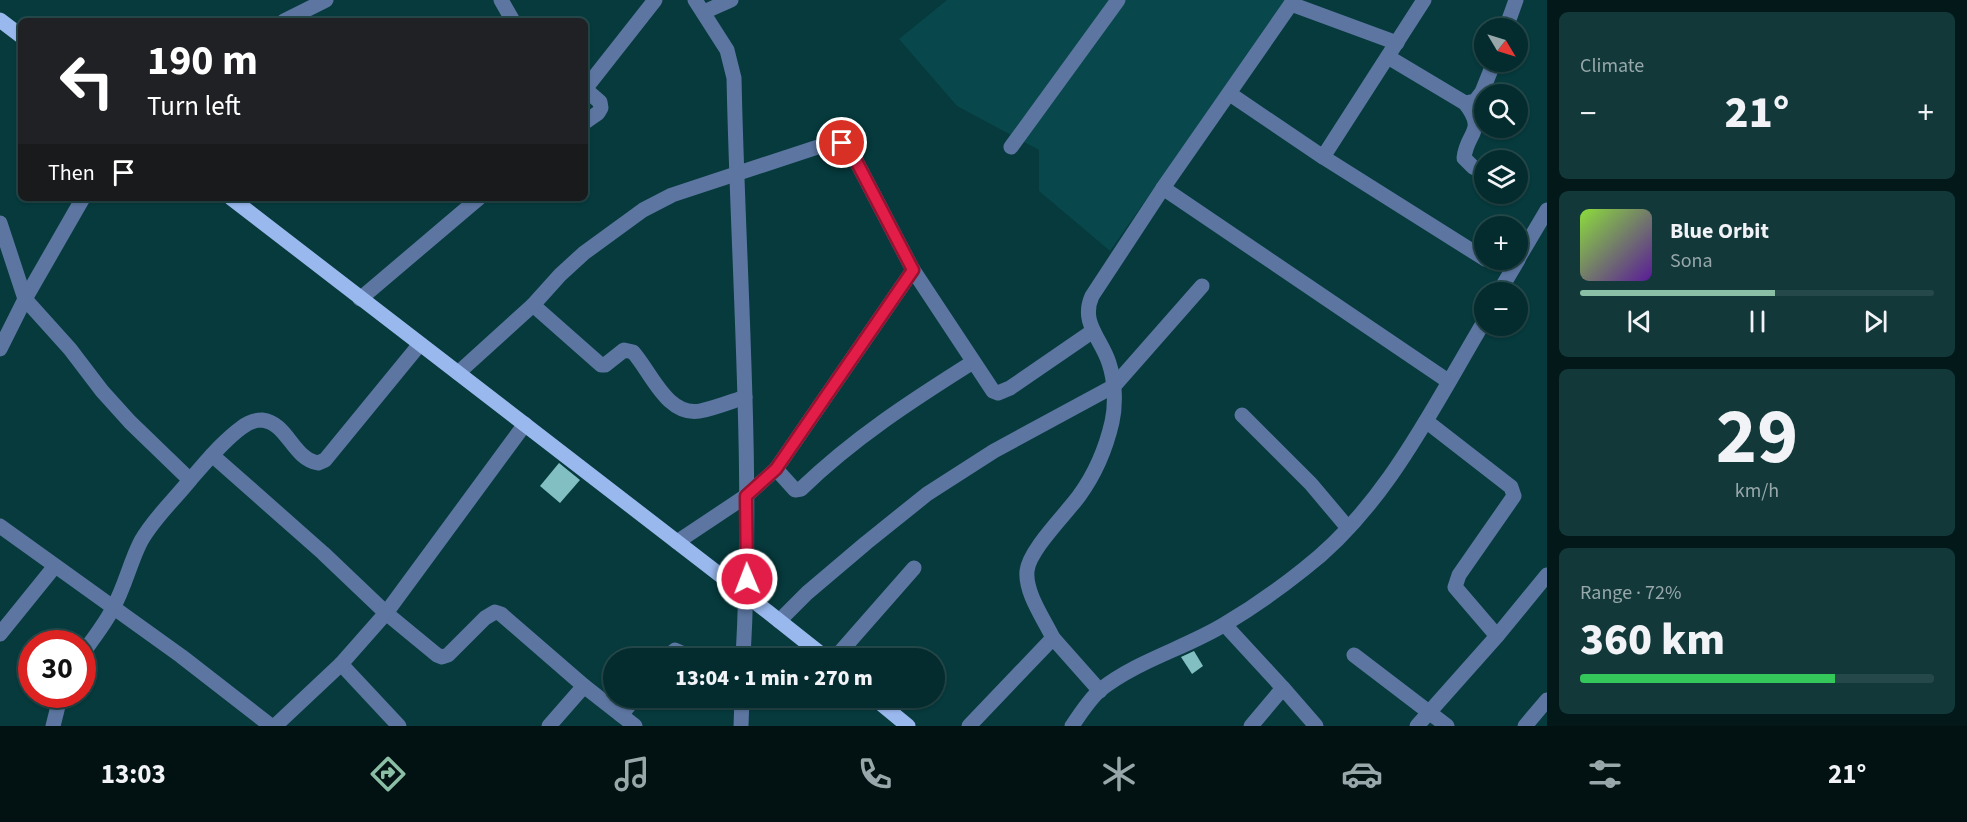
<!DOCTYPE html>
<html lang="en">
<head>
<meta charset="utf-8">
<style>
	body { margin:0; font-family:"Source Sans 3",sans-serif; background:#12383a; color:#f1f3f6; height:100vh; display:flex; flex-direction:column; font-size:22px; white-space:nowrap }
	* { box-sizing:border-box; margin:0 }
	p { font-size:20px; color:#97a7aa }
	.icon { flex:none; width:33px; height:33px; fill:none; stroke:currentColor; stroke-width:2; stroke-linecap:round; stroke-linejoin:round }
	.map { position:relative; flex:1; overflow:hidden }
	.sheet { display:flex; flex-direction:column; gap:12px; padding:12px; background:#021819; width:420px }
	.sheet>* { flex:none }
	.banner { position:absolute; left:18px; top:18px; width:570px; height:183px; border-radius:9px; box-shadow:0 2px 4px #0004,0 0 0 2px #25484a; background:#202124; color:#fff; overflow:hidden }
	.needle { width:39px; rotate:128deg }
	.fabs { position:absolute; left:1474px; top:18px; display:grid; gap:12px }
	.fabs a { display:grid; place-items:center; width:54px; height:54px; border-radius:50%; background:#042c2e; box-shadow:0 2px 4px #0004,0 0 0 2px #25484a; font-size:30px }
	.speed { position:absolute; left:18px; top:630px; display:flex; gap:12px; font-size:30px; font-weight:700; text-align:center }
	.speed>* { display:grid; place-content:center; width:78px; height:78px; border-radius:50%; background:#042c2e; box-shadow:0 2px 4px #0004,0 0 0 2px #25484a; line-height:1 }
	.speed .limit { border:9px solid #d22; background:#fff; color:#111 }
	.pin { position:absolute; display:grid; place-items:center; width:51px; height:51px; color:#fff; margin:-26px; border:3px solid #fff; border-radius:50%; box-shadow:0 2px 6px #0007 }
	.me { position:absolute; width:66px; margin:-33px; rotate:359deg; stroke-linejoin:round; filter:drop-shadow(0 0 4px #0008) }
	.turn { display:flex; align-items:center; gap:21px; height:126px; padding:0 30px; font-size:27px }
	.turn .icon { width:78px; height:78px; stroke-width:2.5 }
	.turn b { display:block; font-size:42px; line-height:51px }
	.then { display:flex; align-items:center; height:57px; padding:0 30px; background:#0003; gap:12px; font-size:22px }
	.big { font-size:45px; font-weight:800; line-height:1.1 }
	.sheet .card { flex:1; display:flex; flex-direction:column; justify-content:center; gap:9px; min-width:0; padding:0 21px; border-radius:9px; background:#12383a }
	.sheet .dial { align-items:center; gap:0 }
	.dial b { font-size:78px; line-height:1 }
	.song { display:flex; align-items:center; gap:18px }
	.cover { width:72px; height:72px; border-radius:9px; background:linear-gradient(135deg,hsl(90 70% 55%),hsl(270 70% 35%)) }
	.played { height:6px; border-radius:3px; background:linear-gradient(90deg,#8abfa5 55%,#25484a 55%) }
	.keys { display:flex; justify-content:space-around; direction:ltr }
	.heat { display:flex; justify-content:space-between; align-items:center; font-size:33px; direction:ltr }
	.charge { height:9px; border-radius:4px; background:linear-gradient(90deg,#34c759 72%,#25484a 0) }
	.trip { position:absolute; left:603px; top:648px; width:342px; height:60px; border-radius:30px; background:#042c2e; box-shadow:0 2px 4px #0004,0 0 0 2px #25484a; font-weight:800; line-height:60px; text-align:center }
	.dock { display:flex; height:96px; justify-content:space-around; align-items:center; background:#021212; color:#97a7aa }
	.dock .icon { width:42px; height:42px }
	.dock .selected { color:#8abfa5 }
	.dock b { font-size:27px; color:#f1f3f6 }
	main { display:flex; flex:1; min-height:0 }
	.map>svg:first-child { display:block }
	.built { fill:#08474b }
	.building { fill:#82bfc3 }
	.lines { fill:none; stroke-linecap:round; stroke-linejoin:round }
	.minor { stroke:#5c76a1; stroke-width:15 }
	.major { stroke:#99b8ee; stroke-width:15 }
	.route-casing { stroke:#92132f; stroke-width:15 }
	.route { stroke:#e11d48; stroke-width:10 }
</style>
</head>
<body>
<main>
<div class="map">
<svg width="1547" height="726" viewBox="0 0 1547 726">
	<rect width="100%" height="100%" fill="#063a3d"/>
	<!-- built -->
	<path class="built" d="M947,0H1286L1110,251L1039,191V150L957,106L899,39Z"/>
	<!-- building -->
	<g class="building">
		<path d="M559,463L580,480L560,503L540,486Z"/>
		<path d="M1194,651L1203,666L1192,674L1181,657Z"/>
	</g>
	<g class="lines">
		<!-- minor -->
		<g class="minor">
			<path d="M501,0L513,21"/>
			<path d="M695,0L727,50L734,78C738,271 754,465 743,658"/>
			<path d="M1294,0L1291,4L1397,43"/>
			<path d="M1424,0L1323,157L1485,259"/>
			<path d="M704,12L731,0"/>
			<path d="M284,21L326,0"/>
			<path d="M1506,28L1516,0"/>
			<path d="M1388,57L1465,103L1475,101L1482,92L1494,62"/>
			<path d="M585,89L655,0"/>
			<path d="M1230,94L1323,157"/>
			<path d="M1465,103C1487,132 1467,131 1464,158L1473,167L1485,173"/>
			<path d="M585,122L598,113L601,108L600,102L585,89"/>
			<path d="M1011,147L1118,0"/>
			<path d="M1163,188L1448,381"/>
			<path d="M83,198L25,299L70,349L102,391L130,422L190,480"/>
			<path d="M0,223L25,299L0,349"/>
			<path d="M1518,259L1547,210"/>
			<path d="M1499,292L1518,260"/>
			<path d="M360,299L479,198"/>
			<path d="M458,373L533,305"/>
			<path d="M745,397C730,402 715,408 700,411C667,417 651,372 633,352L624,350L605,365H601L533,305L560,275L584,253L643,210L672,195L836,141L842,143L853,155L913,270L993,391L998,393L1010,388L1093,331"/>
			<path d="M1242,415L1311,484L1348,528"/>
			<path d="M1426,421L1511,487L1514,496L1459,575L1455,587L1497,636"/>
			<path d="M212,455L323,553L386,613L437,655L442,657L448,655L485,618L495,612L501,614L584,686L635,726"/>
			<path d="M776,469L795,490L801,489C854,438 911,401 973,362"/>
			<path d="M0,526L181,656L271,726"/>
			<path d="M677,542L746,496L776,469L913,270"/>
			<path d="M779,621L807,593L866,543L927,494L994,451L1114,386L1202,286"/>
			<path d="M1225,625L1283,688"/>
			<path d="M0,634L55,566"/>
			<path d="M1053,638L1100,691"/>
			<path d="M82,654C93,639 105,624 113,608C125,587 130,562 141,541C154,518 174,500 190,480C206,462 222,442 241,428C247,423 254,420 262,420C288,423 292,458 318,463L325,460L420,344"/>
			<path d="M1354,655L1447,726"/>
			<path d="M666,658L675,650L693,658"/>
			<path d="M835,658L914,568"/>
			<path d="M341,664L399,726"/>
			<path d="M621,715L635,698"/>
			<path d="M53,726L61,694"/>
			<path d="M275,726L341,664L386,613L525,424"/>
			<path d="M549,726L584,686"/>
			<path d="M741,726L742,698"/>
			<path d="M969,726L1053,638C1044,619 1025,593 1027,571C1029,550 1066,514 1079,496C1095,474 1106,448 1112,422C1116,404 1115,381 1109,363C1101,338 1080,323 1092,296L1163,188L1291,4"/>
			<path d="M1072,726C1080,714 1089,700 1100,690C1136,661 1186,648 1225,624C1252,608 1279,589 1304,569C1386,506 1433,407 1485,320"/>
			<path d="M1251,726L1283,688L1316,726"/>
			<path d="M1417,726L1497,636L1547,575"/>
			<path d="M1525,726L1547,700"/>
		</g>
		<!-- major -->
		<g class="major">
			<path d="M0,20L21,36"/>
			<path d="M231,198L768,612L826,658"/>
			<path d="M874,698L908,726"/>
		</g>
	</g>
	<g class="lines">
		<!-- route casing -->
		<g class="route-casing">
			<path id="route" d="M747,579L746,496L776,469L913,270L853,155L842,143"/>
		</g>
		<!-- route -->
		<use href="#route" class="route"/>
	</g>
</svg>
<div class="fabs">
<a><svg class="needle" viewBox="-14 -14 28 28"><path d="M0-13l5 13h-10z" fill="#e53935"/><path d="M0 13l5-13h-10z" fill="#97a7aa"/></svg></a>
<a><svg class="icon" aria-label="search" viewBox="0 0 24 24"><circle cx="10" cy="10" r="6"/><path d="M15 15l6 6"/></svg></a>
<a><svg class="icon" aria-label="layers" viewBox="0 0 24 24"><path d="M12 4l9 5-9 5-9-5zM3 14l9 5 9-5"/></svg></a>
<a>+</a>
<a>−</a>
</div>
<div class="speed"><div class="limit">30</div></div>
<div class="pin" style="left:842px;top:143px;background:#d93025"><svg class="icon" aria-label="arrive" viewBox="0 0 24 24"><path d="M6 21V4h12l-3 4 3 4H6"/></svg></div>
<svg class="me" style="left:747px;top:579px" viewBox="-20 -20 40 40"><circle r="17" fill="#e11d48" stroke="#fff" stroke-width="3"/><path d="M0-11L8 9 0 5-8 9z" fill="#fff"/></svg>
<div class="trip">13:04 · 1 min · 270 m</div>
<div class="banner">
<div class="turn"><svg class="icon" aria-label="left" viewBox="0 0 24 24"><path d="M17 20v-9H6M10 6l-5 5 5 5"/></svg><div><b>190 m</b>Turn left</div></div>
<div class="then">Then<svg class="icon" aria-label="arrive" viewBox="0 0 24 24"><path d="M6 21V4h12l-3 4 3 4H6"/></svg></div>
</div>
</div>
<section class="sheet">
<div class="card"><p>Climate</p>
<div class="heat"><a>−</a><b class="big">21°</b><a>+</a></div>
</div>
<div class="card">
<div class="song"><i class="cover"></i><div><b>Blue Orbit</b><p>Sona</p></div></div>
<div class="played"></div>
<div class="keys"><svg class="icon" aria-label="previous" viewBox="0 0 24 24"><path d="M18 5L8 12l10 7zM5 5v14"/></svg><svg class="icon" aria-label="pause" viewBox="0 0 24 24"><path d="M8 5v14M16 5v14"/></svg><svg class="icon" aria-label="next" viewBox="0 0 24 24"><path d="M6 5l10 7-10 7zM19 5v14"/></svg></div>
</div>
<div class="card dial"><b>29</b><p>km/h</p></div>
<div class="card"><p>Range · 72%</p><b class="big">360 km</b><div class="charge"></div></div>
</section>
</main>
<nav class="dock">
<b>13:03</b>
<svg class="icon selected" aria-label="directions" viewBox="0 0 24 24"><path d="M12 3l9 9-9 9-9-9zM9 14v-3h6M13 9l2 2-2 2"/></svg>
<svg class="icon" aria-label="music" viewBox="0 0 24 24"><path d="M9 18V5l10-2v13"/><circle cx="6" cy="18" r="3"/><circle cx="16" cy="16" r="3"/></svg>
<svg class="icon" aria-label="phone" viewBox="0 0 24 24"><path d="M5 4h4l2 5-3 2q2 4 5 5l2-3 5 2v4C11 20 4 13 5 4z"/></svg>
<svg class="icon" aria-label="climate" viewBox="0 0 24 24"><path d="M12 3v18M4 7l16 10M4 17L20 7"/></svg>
<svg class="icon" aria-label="car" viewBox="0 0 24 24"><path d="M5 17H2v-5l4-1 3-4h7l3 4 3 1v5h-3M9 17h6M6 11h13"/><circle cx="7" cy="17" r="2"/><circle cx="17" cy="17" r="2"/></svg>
<svg class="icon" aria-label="filters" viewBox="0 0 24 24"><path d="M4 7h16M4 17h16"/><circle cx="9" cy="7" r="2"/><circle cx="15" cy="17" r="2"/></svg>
<b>21°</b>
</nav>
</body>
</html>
